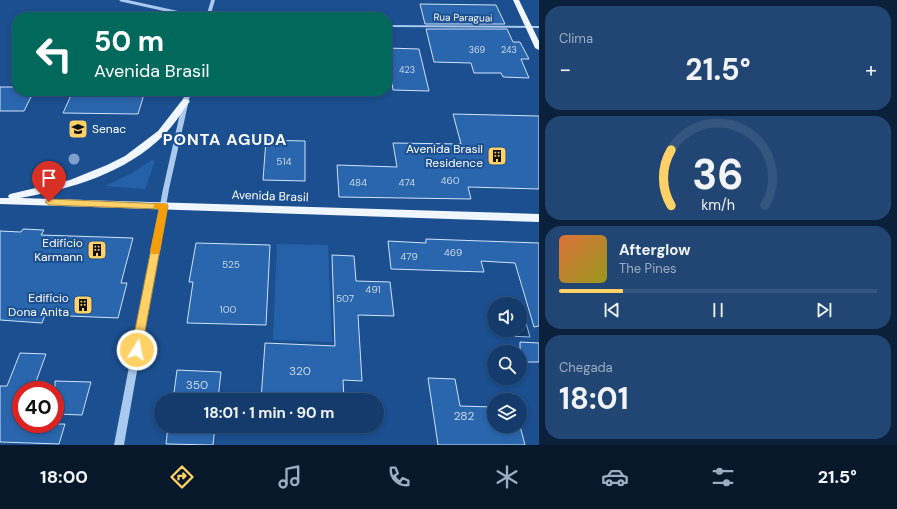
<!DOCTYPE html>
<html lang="pt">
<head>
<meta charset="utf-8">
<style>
	body { margin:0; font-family:"DM Sans",sans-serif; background:#214673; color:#f1f3f6; height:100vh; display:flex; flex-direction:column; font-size:15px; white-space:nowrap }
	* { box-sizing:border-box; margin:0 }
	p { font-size:13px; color:#9dadc1 }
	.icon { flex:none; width:22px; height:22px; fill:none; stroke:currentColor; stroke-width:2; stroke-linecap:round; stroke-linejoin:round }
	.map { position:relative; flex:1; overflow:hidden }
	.panel { display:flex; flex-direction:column; gap:6px; padding:6px; background:#0b203b; width:358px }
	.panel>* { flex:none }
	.hud { position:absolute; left:12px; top:12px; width:380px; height:84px; border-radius:16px; box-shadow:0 2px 6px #0003,0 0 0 1px #33557e; background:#00695c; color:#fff; overflow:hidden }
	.controls { position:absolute; left:487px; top:297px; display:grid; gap:8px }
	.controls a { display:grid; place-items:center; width:40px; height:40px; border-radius:50%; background:#143b6b; box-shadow:0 2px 6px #0003,0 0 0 1px #33557e; font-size:20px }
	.speed { position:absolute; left:12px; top:381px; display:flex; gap:8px; font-size:20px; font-weight:700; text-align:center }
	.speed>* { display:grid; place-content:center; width:52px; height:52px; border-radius:50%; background:#143b6b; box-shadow:0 2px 6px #0003,0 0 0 1px #33557e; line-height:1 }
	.speed .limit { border:6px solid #d22; background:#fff; color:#111 }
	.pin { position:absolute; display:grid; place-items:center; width:34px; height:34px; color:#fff; margin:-41px -17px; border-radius:50% 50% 50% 0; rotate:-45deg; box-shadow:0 0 4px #0007 }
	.pin .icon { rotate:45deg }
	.me { position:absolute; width:44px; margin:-22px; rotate:10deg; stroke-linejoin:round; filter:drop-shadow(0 0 3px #0008) }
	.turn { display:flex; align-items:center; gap:14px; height:84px; padding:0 16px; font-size:18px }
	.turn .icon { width:52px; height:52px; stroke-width:2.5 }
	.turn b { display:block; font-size:28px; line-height:34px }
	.big { font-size:30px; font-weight:700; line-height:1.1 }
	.panel .tile { flex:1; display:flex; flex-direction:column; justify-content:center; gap:6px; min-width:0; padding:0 14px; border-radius:16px; background:#214673 }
	.panel .dial { align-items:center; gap:0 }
	.dial svg { height:104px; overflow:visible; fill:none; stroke:#33557e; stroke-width:7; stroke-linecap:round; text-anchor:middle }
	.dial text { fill:#f1f3f6; stroke:none }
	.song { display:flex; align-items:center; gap:12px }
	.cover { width:48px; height:48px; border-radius:6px; background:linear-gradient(135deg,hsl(20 70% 55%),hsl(60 70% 35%)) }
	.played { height:4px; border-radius:2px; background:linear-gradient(90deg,#ffd166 20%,#33557e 20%) }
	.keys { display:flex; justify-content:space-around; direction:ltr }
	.heat { display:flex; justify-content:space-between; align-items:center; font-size:22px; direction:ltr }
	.trip { position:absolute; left:154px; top:393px; width:230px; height:40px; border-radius:20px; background:#143b6b; box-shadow:0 2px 6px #0003,0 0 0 1px #33557e; font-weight:700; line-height:40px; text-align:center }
	.dock { display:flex; height:64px; justify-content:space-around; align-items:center; background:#08182b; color:#9dadc1 }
	.dock .icon { width:28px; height:28px }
	.dock .selected { color:#ffd166 }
	.dock b { font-size:18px; color:#f1f3f6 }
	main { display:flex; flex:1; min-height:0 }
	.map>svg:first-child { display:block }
	.green { fill:#2461a8 }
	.water { fill:#123a6d; stroke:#9cc4f0 }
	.building { fill:#2a66ad; stroke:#cfe3fa }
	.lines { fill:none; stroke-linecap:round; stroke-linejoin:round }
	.minor { stroke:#a9c9ee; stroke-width:3 }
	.tertiary { fill:#a9c9ee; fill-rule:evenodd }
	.primary { fill:#f0f6ff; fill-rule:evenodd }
	.tree { fill:#7ea0ca }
	.route { fill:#ffd166; stroke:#a68842 }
	.slow { fill:#f59e0b }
	.labels { text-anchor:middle; stroke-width:4; stroke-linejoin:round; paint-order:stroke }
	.far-number-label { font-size:9px; fill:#cad9ea }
	.far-street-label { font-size:10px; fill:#fff; stroke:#1b4f8f }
	.number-label { font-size:10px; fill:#cad9ea }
	.poi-label { font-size:12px; fill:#fff; stroke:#1b4f8f; text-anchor:end }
	.street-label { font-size:12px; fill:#fff; stroke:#1b4f8f }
	.near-number-label { font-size:12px; fill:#cad9ea }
	.district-label { font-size:16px; font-weight:bold; letter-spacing:1px; fill:#fff; stroke:#1b4f8f }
</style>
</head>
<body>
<main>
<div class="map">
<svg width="539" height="445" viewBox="0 0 539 445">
	<rect width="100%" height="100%" fill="#1b4f8f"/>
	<!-- green -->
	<g class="green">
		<path d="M152,160L155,161L145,189L105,186L132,173Z"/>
		<path d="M277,244L328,245L332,342L273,340Z"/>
	</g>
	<!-- water -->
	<path class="water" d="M498,301L520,302L530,337L507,336L506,330H520V304H499Z"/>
	<!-- building -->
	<g class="building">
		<path d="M420,4L496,5L505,24H425Z"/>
		<path d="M426,29H507L513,42H520L529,59H521L529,78L503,77L501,73H474L471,63L434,62Z"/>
		<path d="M387,48L419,49L429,91L393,90Z"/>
		<path d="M0,87H17V91H34L24,111H0Z"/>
		<path d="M73,91H145L138,114L63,113Z"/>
		<path d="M453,114L539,116V189L468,187L471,199L339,197L337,165L397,167L393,143L461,144Z"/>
		<path d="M266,140L305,141V181L263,180Z"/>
		<path d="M23,229L44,230L41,235L133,238L121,283H127L118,318L45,315L42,323L0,320V231L21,232Z"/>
		<path d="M426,239L539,243V326L534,327L515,263L481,261L484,272L391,269L388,241L426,243Z"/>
		<path d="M196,243L270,245L266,325L187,323L193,282H189Z"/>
		<path d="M332,255L354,256L356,281L390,282L394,316L358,315L362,381L343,380L344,400H261L265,343L335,346Z"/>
		<path d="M520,342L539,343V362H520Z"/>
		<path d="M20,353L46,354L33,390H21V424H65L59,444L0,442V386H7Z"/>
		<path d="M177,370L221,372L218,399L256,400H173Z"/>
		<path d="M428,378L455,379L460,406L494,407V426H520L525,445H438Z"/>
		<path d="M55,381L91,382L82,415L55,414Z"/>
		<path d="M168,426H255V428L215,427L213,445L166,444Z"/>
	</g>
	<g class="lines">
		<!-- minor -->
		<path class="minor" d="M121,0L198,17"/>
		<!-- tertiary -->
		<g class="tertiary">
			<path d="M211,0H215L210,17H206Z"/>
			<path d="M387,25L539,26V28L387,27Z"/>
			<path d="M185,91H191L169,189L124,445H114L163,189Z"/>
		</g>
		<!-- primary -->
		<g class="primary">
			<path d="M513,0H519L539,41V50L535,48Z"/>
			<path d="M183,99H186L190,101C182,112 174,125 164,135C126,173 71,189 20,198L539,214V222L0,204V198H9L8,196L10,194L70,180L107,165L125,156L158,131Z"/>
		</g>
	</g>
	<!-- trees -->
	<circle class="tree" cx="74" cy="159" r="5.5"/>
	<!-- route -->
	<path class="route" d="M49,199L167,204L168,206L141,353L137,354L133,353L131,350L159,209L49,205L45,202Z"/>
	<!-- slow -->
	<path class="slow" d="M157,203L167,204L168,206L160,251L158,254H152L150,251L159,209L154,208L153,206Z"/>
	<!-- icons -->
	<defs>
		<g id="university-square" transform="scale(1)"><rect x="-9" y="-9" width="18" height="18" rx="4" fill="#ffd166" stroke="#1b4f8f"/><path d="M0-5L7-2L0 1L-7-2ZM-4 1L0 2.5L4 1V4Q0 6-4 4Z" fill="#111"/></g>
		<g id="building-square" transform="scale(1)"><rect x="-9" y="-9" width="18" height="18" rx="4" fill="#ffd166" stroke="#1b4f8f"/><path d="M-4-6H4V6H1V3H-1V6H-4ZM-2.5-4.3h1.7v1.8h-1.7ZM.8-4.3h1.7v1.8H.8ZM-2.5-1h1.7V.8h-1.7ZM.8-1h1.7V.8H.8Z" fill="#111"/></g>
	</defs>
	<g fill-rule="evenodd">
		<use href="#university-square" x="78" y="129"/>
		<use href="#building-square" x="497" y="156"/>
		<use href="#building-square" x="97" y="250"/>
		<use href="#building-square" x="83" y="305"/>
	</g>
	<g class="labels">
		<!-- far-number labels -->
		<g class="far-number-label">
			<text x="477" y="53">369</text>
			<text x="509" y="53">243</text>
			<text x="407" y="73">423</text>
		</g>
		<!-- far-street labels -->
		<g class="far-street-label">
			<text transform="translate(463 17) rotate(1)" y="4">Rua Paraguai</text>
		</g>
		<!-- number labels -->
		<g class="number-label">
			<text x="284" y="165">514</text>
			<text x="450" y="184">460</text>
			<text x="358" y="186">484</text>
			<text x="407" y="186">474</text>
			<text x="453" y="256">469</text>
			<text x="409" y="260">479</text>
			<text x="231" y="268">525</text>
			<text x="373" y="293">491</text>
			<text x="345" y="302">507</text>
			<text x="228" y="313">100</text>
		</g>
		<!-- poi labels -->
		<g class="poi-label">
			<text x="92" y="133" text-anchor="start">Senac</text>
			<text x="483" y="153">Avenida Brasil<tspan x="483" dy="14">Residence</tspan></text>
			<text x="83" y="247">Edifício<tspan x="83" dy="14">Karmann</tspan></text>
			<text x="69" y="302">Edifício<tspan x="69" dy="14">Dona Anita</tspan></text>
		</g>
		<!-- street labels -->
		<g class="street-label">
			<text transform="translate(270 196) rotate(2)" y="4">Avenida Brasil</text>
		</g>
		<!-- near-number labels -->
		<g class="near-number-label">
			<text x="300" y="375">320</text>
			<text x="197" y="389">350</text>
			<text x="464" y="420">282</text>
		</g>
		<!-- district labels -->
		<g class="district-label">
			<text x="225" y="145">PONTA AGUDA</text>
		</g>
	</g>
</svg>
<div class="controls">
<a><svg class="icon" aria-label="sound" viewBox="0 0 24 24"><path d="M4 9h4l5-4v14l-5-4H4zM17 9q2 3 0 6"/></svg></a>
<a><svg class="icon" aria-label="search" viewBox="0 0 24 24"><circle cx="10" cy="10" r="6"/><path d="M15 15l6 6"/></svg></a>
<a><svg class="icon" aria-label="layers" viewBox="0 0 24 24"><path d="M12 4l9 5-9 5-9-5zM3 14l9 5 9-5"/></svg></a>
</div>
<div class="speed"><div class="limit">40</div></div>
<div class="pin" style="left:49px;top:202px;background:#d93025"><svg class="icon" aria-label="arrive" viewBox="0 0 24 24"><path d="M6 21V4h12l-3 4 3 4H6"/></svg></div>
<svg class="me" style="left:137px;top:350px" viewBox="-20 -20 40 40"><circle r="17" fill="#ffd166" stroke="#fff" stroke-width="3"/><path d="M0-11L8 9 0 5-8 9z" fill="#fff"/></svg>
<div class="trip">18:01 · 1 min · 90 m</div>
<div class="hud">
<div class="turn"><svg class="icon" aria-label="left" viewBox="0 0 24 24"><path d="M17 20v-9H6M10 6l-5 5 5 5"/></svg><div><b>50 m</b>Avenida Brasil</div></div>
</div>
</div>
<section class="panel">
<div class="tile"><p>Clima</p>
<div class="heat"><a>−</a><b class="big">21.5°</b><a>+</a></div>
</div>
<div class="tile dial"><svg viewBox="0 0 100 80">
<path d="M14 69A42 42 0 1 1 86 69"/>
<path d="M14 69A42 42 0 0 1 14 26" stroke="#ffd166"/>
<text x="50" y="56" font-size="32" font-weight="700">36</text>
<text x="50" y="72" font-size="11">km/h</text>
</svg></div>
<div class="tile">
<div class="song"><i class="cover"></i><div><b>Afterglow</b><p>The Pines</p></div></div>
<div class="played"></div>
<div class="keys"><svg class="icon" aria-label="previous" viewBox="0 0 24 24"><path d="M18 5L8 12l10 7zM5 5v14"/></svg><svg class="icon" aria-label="pause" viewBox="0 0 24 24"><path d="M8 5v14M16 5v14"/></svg><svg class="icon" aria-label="next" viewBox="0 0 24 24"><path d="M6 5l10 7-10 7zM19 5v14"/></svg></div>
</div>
<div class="tile"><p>Chegada</p><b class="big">18:01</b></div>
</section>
</main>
<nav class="dock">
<b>18:00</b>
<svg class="icon selected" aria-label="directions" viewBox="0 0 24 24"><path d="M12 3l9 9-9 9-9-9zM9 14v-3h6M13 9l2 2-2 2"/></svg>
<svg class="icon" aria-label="music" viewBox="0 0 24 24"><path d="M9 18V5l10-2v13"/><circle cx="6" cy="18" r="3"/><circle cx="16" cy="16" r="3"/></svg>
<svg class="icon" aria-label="phone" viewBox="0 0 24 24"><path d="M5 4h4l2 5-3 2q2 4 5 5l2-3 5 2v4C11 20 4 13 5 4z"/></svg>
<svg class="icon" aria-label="climate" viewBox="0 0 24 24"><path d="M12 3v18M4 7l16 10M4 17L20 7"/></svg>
<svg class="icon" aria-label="car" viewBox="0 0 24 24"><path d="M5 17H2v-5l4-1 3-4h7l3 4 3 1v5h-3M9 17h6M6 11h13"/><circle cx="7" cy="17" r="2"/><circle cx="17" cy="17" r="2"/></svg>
<svg class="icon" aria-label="filters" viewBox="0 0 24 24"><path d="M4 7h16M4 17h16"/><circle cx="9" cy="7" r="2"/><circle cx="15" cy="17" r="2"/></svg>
<b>21.5°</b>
</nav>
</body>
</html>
